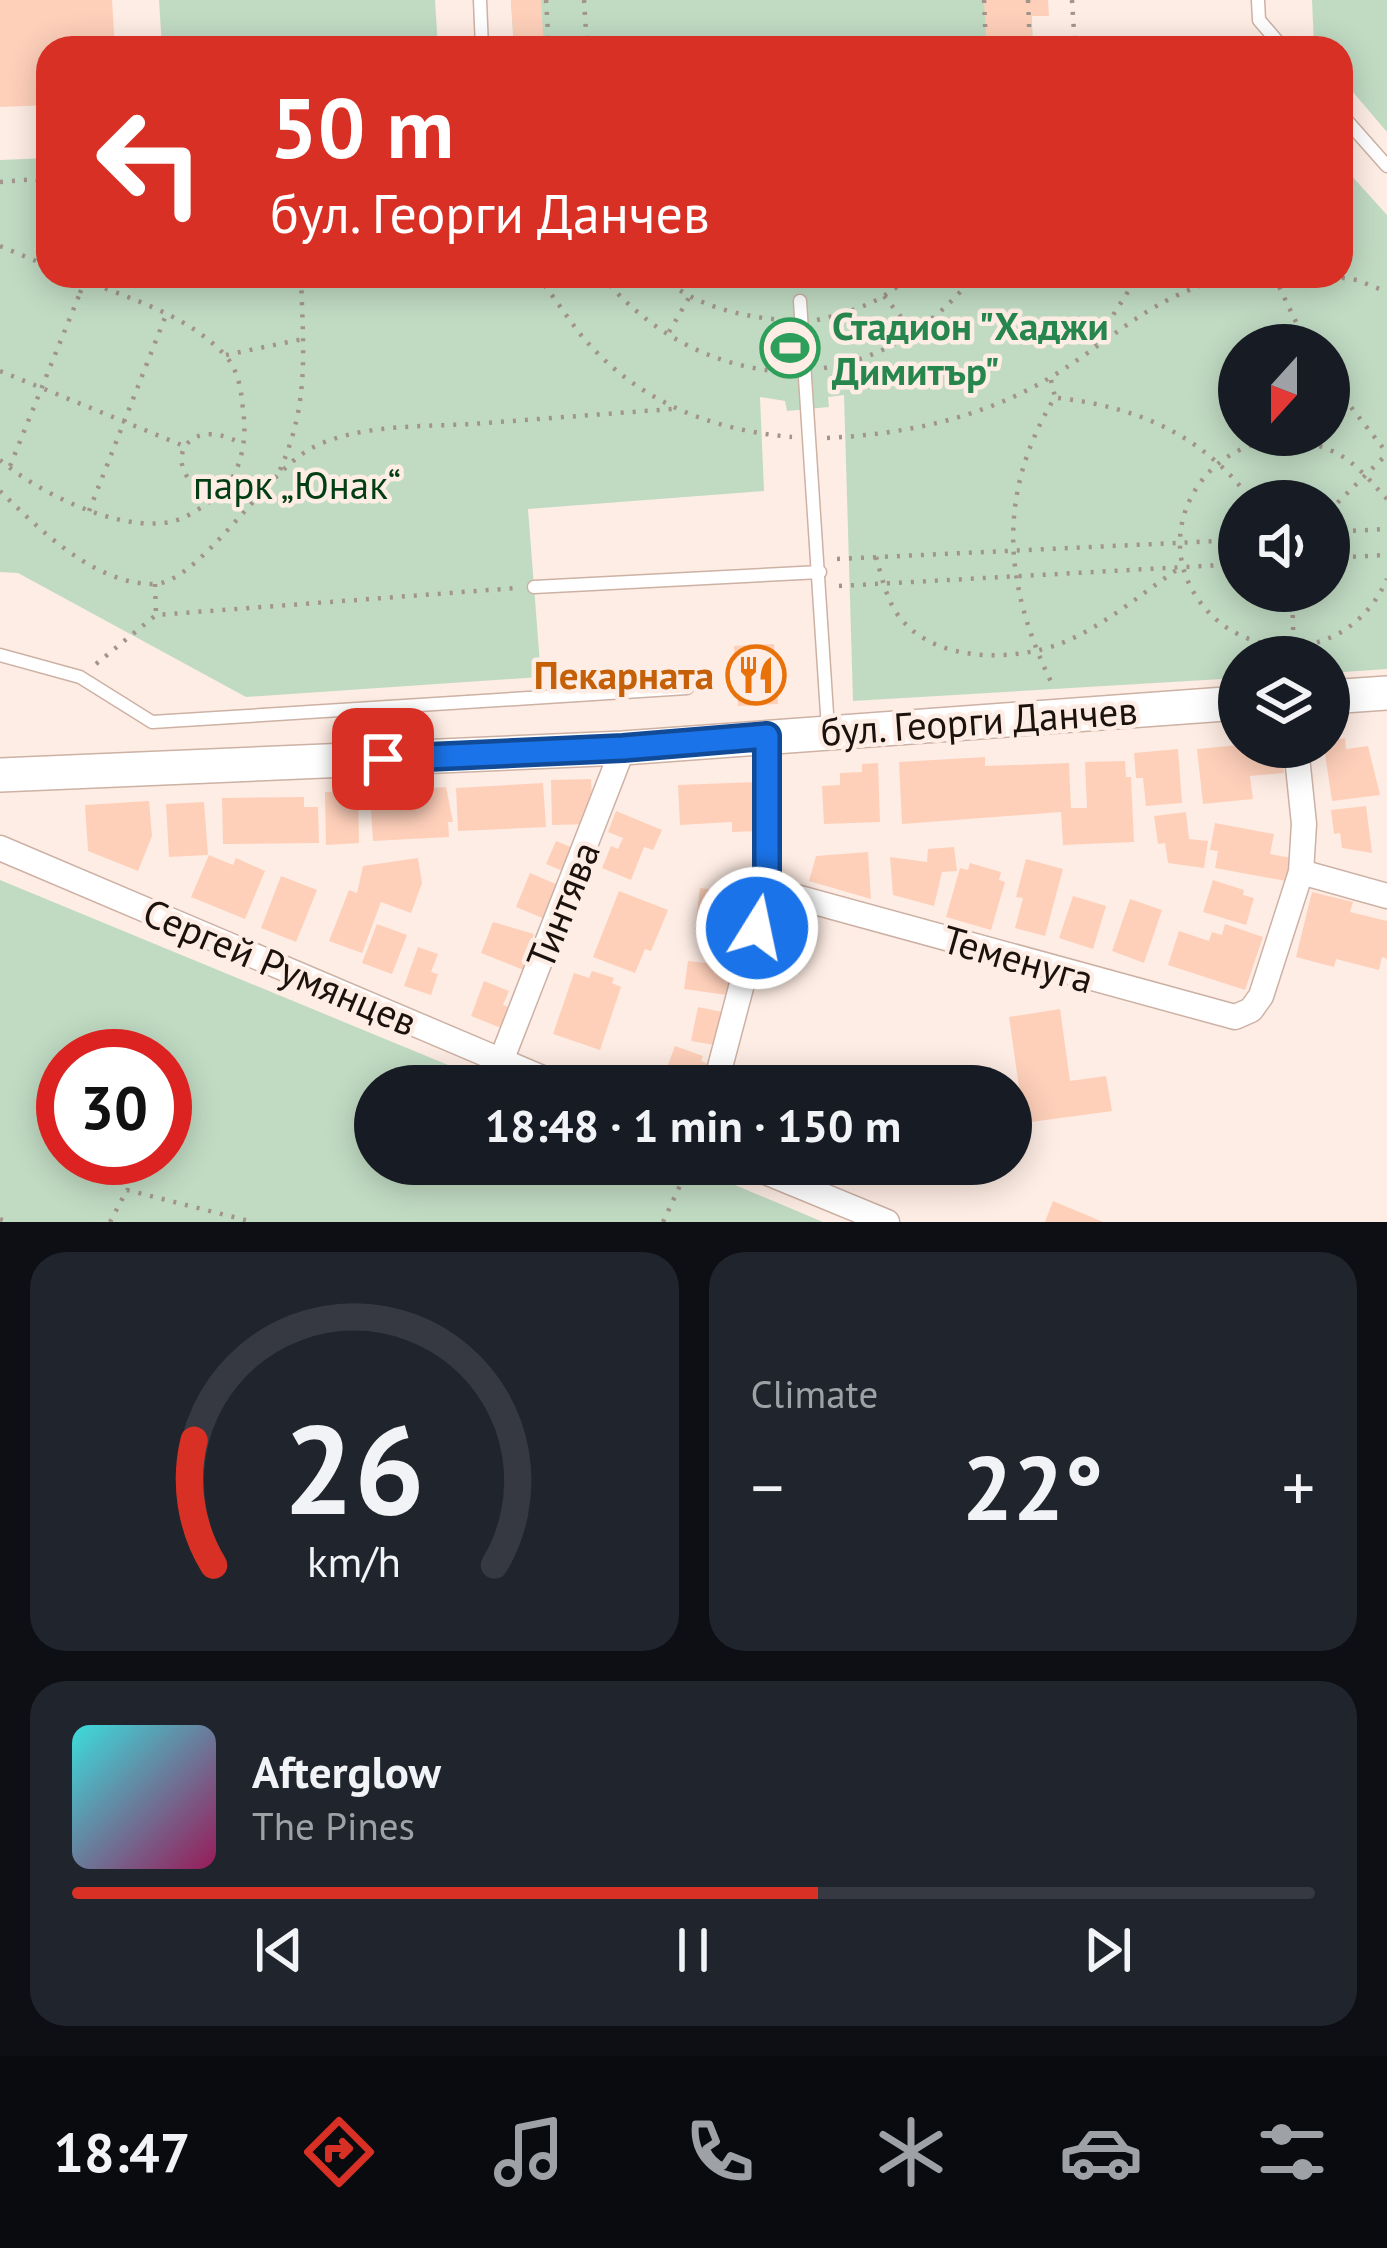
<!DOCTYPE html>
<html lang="en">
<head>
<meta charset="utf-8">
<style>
	body { margin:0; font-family:"PT Sans",sans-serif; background:#20242c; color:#f1f3f6; height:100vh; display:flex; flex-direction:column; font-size:45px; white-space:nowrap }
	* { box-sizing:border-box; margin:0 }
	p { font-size:39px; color:#9ea1a6 }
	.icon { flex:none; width:66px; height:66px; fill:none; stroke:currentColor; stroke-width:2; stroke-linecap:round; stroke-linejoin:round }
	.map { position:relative; height:1222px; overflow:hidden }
	.details { display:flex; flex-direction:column; gap:30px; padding:30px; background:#0d0f14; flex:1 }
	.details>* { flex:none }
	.banner { position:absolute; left:36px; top:36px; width:1317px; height:252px; border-radius:36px; box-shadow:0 6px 30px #0003; background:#d93025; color:#fff; overflow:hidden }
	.needle { width:78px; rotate:201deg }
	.fabs { position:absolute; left:1218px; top:324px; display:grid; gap:24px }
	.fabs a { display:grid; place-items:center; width:132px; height:132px; border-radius:50%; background:#171b24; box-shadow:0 6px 30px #0003; font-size:60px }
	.speed { position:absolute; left:36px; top:1029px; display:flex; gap:24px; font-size:60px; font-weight:700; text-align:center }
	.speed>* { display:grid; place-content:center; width:156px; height:156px; border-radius:50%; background:#171b24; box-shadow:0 6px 30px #0003; line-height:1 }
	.speed .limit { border:18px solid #d22; background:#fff; color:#111 }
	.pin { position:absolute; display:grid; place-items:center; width:102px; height:102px; color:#fff; margin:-51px; border-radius:24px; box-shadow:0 6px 18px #0006 }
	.me { position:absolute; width:132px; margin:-66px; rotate:10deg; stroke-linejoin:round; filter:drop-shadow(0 0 9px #0008) }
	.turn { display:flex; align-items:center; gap:42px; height:252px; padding:0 36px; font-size:54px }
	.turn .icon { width:156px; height:156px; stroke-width:2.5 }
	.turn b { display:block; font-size:84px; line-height:102px }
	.big { font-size:90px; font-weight:700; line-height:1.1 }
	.details .card { flex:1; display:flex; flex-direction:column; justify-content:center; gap:18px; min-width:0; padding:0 42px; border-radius:36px; background:#20242c }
	.details .dial { align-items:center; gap:0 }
	.dial svg { height:312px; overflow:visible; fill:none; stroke:#363941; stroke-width:7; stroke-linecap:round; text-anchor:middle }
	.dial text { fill:#f1f3f6; stroke:none }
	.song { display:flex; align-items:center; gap:36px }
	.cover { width:144px; height:144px; border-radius:18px; background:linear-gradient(135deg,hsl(180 70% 55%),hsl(330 70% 35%)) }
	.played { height:12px; border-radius:6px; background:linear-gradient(90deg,#d93025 60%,#363941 60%) }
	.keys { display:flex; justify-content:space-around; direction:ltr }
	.heat { display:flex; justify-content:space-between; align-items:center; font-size:66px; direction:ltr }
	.details .tiles { flex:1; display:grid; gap:30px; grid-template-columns:1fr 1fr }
	.card:last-child { grid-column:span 2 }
	.trip { position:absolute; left:354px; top:1065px; width:678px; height:120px; border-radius:60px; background:#171b24; box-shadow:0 6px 30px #0003; font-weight:700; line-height:120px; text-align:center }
	.tab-bar { display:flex; height:192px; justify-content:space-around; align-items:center; background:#090b0e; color:#9ea1a6 }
	.tab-bar .icon { width:84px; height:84px }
	.tab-bar .selected { color:#d93025 }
	.tab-bar b { font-size:54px; color:#f1f3f6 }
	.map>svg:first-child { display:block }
	.green { fill:#c1dbc3; fill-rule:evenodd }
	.building { fill:#fed0ba }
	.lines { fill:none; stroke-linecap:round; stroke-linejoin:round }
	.service-casing { stroke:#cdb1a4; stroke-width:15 }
	.minor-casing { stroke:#cdb1a4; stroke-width:27 }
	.secondary-casing { stroke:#cdb1a4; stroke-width:36 }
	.path { stroke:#a2948d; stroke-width:4.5; stroke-dasharray:3 9; stroke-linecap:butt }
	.service { stroke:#fff; stroke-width:12 }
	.minor { stroke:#fff; stroke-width:24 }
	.secondary { stroke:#fff; stroke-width:33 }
	.path-bridge { stroke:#a2948d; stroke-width:4.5; stroke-dasharray:3 9; stroke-linecap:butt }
	.route-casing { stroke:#114b97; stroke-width:30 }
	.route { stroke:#1a73e8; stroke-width:21 }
	.labels { text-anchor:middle; stroke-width:9; stroke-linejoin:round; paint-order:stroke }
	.leisure-label { font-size:39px; font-weight:bold; fill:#27864d; stroke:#feede4; text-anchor:start }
	.park-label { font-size:39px; fill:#023e14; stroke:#feede4 }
	.food-label { font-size:39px; font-weight:bold; fill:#c56008; stroke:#feede4; text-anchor:end }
	.street-label { font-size:39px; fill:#1b110d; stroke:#feede4 }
</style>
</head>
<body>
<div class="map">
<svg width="1387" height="1222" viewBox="0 0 1387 1222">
	<rect width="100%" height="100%" fill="#feede4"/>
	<!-- green -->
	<g class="green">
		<path d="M159,0H435L438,48H162Z"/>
		<path d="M511,0H1031L1033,48H514Z"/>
		<path d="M1312,0H1387V132L1341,78V48L1314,46Z"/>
		<path d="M48,158V276H1341V164L1387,215V669L1329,673V657H1239V678L853,701L844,395L828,397L829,407L787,411L785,401L760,397L764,491L528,509L541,677L246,697L18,573L0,572V160ZM1239,345H1329V435H1239ZM1239,501H1329V591H1239Z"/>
		<path d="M0,880L499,1086H375V1164H685L823,1222H0ZM165,1056V1158H63V1056Z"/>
	</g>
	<!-- building -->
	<g class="building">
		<path d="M0,0H112L115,48H48V105L0,107Z"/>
		<path d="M511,0H541L544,48H514Z"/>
		<path d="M984,0H1048L1049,16H1032V36L986,37Z"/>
		<path d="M774,644L778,704L738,706L734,646Z"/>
		<path d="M1345,738L1346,749L1368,746L1380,795L1332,801L1324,747H1329V741Z"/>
		<path d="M1239,745L1281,747L1284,773L1250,776L1253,799L1203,804L1197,749Z"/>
		<path d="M1178,749L1182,803L1146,806L1143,778H1136L1134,753Z"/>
		<path d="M985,757V766L1069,763L1071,808H1087L1085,762L1125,761L1126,777H1131L1134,842L1063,845L1061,812L902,824L899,762Z"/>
		<path d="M878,763L880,822L824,824L822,786L840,785V773L862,772V764Z"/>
		<path d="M591,779L593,824L552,825L551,780Z"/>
		<path d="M756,782L759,831L732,832V822L680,825L678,785Z"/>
		<path d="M543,783L546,827L458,831L456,788Z"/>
		<path d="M446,787L453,822H448L449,837L373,841L370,792Z"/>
		<path d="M358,791L359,843L326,845L325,792Z"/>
		<path d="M304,797V807H318L319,843L223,844L222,798Z"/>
		<path d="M149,801L152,836L138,871L88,851L85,805Z"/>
		<path d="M204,802L208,855L169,857L166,804Z"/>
		<path d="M1366,806L1372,853L1342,848L1340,833L1334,834L1331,810Z"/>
		<path d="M616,811L662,830L653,850L644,847L631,880L602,868L611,846L618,849L623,838L608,832Z"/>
		<path d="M1186,812L1189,839L1208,841L1204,868L1168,863L1165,843L1158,844L1154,816Z"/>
		<path d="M1215,823L1274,834L1270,854L1291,858L1286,881L1215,868L1218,851L1210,850Z"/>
		<path d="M556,841L580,851L570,874L546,864Z"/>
		<path d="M954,847L957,871L942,872L934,906L893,895L890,857L927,862L928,849Z"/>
		<path d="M868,852L871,899L809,881L816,856Z"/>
		<path d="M209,855L233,865L236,858L265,871L245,919L191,897Z"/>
		<path d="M418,858L422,883L411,913L381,902L362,953L329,941L349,890L357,893L363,866Z"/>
		<path d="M1026,859L1063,869L1045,936L1015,928L1023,898L1016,897Z"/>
		<path d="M970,863L1001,872L999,880L1005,882L991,930L946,917L960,868L968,870Z"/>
		<path d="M530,873L565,888L552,922L516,907Z"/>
		<path d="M281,876L317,890L296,942L261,928Z"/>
		<path d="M1213,880L1244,890L1243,895L1254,898L1246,925L1203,912Z"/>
		<path d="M700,888L746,894L740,936L695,931Z"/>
		<path d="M619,891L668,910L651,951L645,949L635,973L593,957Z"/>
		<path d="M1312,892L1353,902L1350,912L1387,921V959L1382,957L1379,970L1336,959L1334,967L1296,957Z"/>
		<path d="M1073,896L1106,906L1093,949L1059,938Z"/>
		<path d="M1130,899L1162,910L1144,963L1112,951Z"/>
		<path d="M493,922L534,934L530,947L539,951L531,973L481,953Z"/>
		<path d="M377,924L407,935L392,974L362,963Z"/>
		<path d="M1225,924L1263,937L1245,990L1168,965L1179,931L1209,941L1212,932L1222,935Z"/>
		<path d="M418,947L438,954L431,972L438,974L431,995L404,986Z"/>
		<path d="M708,957L732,961L727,995L684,989L688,961L707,963Z"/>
		<path d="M592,971L614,978L612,983L621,987L600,1050L553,1034L574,973L589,978Z"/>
		<path d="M484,981L509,991L503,1005L514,1009L506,1030L471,1016Z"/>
		<path d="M698,1007L727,1013L720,1046L691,1041Z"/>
		<path d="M1060,1009L1070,1081L1106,1076L1112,1111L1024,1123L1009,1017Z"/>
		<path d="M675,1046L703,1056L701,1061L715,1067L708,1086L661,1084Z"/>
		<path d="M1053,1201L1103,1222H1045Z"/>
	</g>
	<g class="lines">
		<!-- service casing -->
		<g class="service-casing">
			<g id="service">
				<path d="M480,0L482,48"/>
				<path d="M1258,0L1259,20L1283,48"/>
				<path d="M1341,114L1387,166"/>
				<path d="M800,301L828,729"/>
				<path d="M534,587L820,572"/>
				<path d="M0,655L80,677L152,722L687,688"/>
			</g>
		</g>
		<!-- minor casing -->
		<g class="minor-casing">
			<g id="minor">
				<path d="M0,848L561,1086"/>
				<path d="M1301,872L1387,896"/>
				<path d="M767,889L1235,1017L1251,1010L1261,996L1301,872L1304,824L1296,747"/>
				<path d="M501,1061L623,748"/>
				<path d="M715,1086L767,889V737"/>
				<path d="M746,1164L887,1222"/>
			</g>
		</g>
		<!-- secondary casing -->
		<g class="secondary-casing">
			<g id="secondary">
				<path d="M1329,697L1387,693"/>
				<path d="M0,775L623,748L1239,703"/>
			</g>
		</g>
		<!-- path -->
		<g class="path">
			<path d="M546,0L549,48"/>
			<path d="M584,0L587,48"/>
			<path d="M984,0L986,48"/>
			<path d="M1028,0L1030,48"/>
			<path d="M1072,0L1075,48"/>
			<path d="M0,182L35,179L48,183"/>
			<path d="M0,246L48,266"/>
			<path d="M537,276C553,295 566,316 581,335C635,400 709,430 792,437"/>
			<path d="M602,276C649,333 715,369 789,372"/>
			<path d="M661,276C694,306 739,316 782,320"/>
			<path d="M1274,276L1307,345"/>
			<path d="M1330,276L1357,280L1387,292"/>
			<path d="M884,296L914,333"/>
			<path d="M817,320C851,312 884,302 909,276"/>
			<path d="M669,332L690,296"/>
			<path d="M1094,345L1138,276"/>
			<path d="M226,355L303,339"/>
			<path d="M824,368C887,357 934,325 974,276"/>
			<path d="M0,371L184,446"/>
			<path d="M1329,379L1387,453"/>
			<path d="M1051,380L1055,397C995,496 1004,587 1054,688"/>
			<path d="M1058,398C1138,407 1203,435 1252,501"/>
			<path d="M827,438C908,434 987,417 1056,374C1123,332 1150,297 1232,276"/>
			<path d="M0,460C39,493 118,532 170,522C185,519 199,509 211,501C240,482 248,442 243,410C241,387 238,367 221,351C182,312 122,296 73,276"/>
			<path d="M10,466L80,293"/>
			<path d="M280,470C310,402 303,349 301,276"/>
			<path d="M0,491C39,529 94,584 153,584C199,584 263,475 310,449C356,424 420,427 472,424C538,419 605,414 672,409"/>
			<path d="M216,498C155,474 182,410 242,444"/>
			<path d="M1387,499C1370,481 1355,461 1332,451C1218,400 1124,541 1219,622C1240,639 1269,648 1296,646C1338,643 1371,616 1387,579"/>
			<path d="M89,511L166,315"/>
			<path d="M1329,511L1387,454"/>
			<path d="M1329,532L1387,529"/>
			<path d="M876,557C881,574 885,593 894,609C926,663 1011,663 1062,643C1104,626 1141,594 1178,569"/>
			<path d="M1329,558L1387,555"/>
			<path d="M837,559L1239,540"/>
			<path d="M155,584L156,615"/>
			<path d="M839,586L1239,564"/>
			<path d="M1292,591L1294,657"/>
			<path d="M96,664L156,615L516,588"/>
			<path d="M0,1219L8,1222"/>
			<path d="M110,1222L127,1190L253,1222"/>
			<path d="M663,1222L690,1164"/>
		</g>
		<!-- service -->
		<use href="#service" class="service"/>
		<!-- minor -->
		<use href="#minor" class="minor"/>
		<!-- secondary -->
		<use href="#secondary" class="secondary"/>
		<!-- path-bridge -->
		<path class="path-bridge" d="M80,293L87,276"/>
	</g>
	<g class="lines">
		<!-- route casing -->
		<g class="route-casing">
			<path id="route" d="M383,759L623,748L767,736V889L757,928"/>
		</g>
		<!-- route -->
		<use href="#route" class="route"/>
	</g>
	<!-- icons -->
	<defs>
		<g id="stadium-ring" transform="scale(3)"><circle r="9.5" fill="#feede4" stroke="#2e9e5b" stroke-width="1.5"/><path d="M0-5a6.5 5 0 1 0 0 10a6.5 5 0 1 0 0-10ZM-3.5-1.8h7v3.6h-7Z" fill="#2e9e5b"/></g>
		<g id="restaurant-ring" transform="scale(3)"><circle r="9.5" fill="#feede4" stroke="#e8710a" stroke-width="1.5"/><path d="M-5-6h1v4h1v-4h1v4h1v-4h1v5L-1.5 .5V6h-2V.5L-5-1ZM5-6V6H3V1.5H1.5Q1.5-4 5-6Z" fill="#e8710a"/></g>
	</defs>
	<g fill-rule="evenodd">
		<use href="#stadium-ring" x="790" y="348"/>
		<use href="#restaurant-ring" x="756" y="675"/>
	</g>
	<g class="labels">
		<!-- leisure labels -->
		<g class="leisure-label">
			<text x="832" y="340">Стадион "Хаджи<tspan x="832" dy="45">Димитър"</tspan></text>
		</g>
		<!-- park labels -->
		<g class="park-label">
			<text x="297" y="499">парк „Юнак“</text>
		</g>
		<!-- food labels -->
		<g class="food-label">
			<text x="714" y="689">Пекарната</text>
		</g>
		<!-- street labels -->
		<g class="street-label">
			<text transform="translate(979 721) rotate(-4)" y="14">бул. Георги Данчев</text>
			<text transform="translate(563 905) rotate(-68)" y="14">Тинтява</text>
			<text transform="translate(1018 959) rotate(16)" y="14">Теменуга</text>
			<text transform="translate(280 967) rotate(23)" y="14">Сергей Румянцев</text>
		</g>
	</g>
</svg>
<div class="fabs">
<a><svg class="needle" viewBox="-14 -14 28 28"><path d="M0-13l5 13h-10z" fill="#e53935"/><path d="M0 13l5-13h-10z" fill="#9ea1a6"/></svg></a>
<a><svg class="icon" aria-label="sound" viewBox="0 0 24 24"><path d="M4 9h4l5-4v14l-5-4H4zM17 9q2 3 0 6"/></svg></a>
<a><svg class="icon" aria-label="layers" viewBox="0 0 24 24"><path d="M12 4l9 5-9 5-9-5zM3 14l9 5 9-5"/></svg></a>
</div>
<div class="speed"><div class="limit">30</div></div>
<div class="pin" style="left:383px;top:759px;background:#d93025"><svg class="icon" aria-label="arrive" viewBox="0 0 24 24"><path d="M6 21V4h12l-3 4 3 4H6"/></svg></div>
<svg class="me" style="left:757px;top:928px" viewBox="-20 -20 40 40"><circle r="17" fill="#1a73e8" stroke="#fff" stroke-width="3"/><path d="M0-11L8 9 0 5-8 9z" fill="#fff"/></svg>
<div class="trip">18:48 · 1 min · 150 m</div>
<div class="banner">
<div class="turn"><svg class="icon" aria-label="left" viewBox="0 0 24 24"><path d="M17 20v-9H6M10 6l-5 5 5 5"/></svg><div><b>50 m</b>бул. Георги Данчев</div></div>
</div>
</div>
<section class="details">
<div class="tiles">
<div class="card dial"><svg viewBox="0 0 100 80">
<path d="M14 69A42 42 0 1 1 86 69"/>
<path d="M14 69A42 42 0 0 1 9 37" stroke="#d93025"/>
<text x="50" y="56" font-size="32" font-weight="700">26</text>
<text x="50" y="72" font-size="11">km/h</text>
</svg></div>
<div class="card"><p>Climate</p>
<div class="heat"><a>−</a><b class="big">22°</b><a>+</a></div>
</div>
<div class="card">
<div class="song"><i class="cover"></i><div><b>Afterglow</b><p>The Pines</p></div></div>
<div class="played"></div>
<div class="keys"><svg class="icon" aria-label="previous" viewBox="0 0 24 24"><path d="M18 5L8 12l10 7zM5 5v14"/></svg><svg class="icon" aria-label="pause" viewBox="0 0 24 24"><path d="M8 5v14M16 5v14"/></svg><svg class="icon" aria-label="next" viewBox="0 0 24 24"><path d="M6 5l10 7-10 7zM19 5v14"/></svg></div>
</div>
</div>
</section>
<nav class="tab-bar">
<b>18:47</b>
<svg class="icon selected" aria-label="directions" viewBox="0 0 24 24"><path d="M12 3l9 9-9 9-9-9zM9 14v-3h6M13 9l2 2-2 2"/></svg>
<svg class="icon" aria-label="music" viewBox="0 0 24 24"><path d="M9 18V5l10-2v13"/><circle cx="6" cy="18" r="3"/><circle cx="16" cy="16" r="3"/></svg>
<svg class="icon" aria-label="phone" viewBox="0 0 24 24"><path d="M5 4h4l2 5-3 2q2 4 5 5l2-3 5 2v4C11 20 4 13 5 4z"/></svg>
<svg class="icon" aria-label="climate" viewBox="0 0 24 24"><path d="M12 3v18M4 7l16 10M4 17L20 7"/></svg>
<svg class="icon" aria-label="car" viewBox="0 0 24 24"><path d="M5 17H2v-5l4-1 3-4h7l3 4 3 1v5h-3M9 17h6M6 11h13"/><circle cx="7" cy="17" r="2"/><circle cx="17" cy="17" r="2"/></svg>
<svg class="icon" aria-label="filters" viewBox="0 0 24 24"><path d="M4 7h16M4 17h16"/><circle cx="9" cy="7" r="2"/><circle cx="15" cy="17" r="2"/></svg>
</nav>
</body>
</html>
